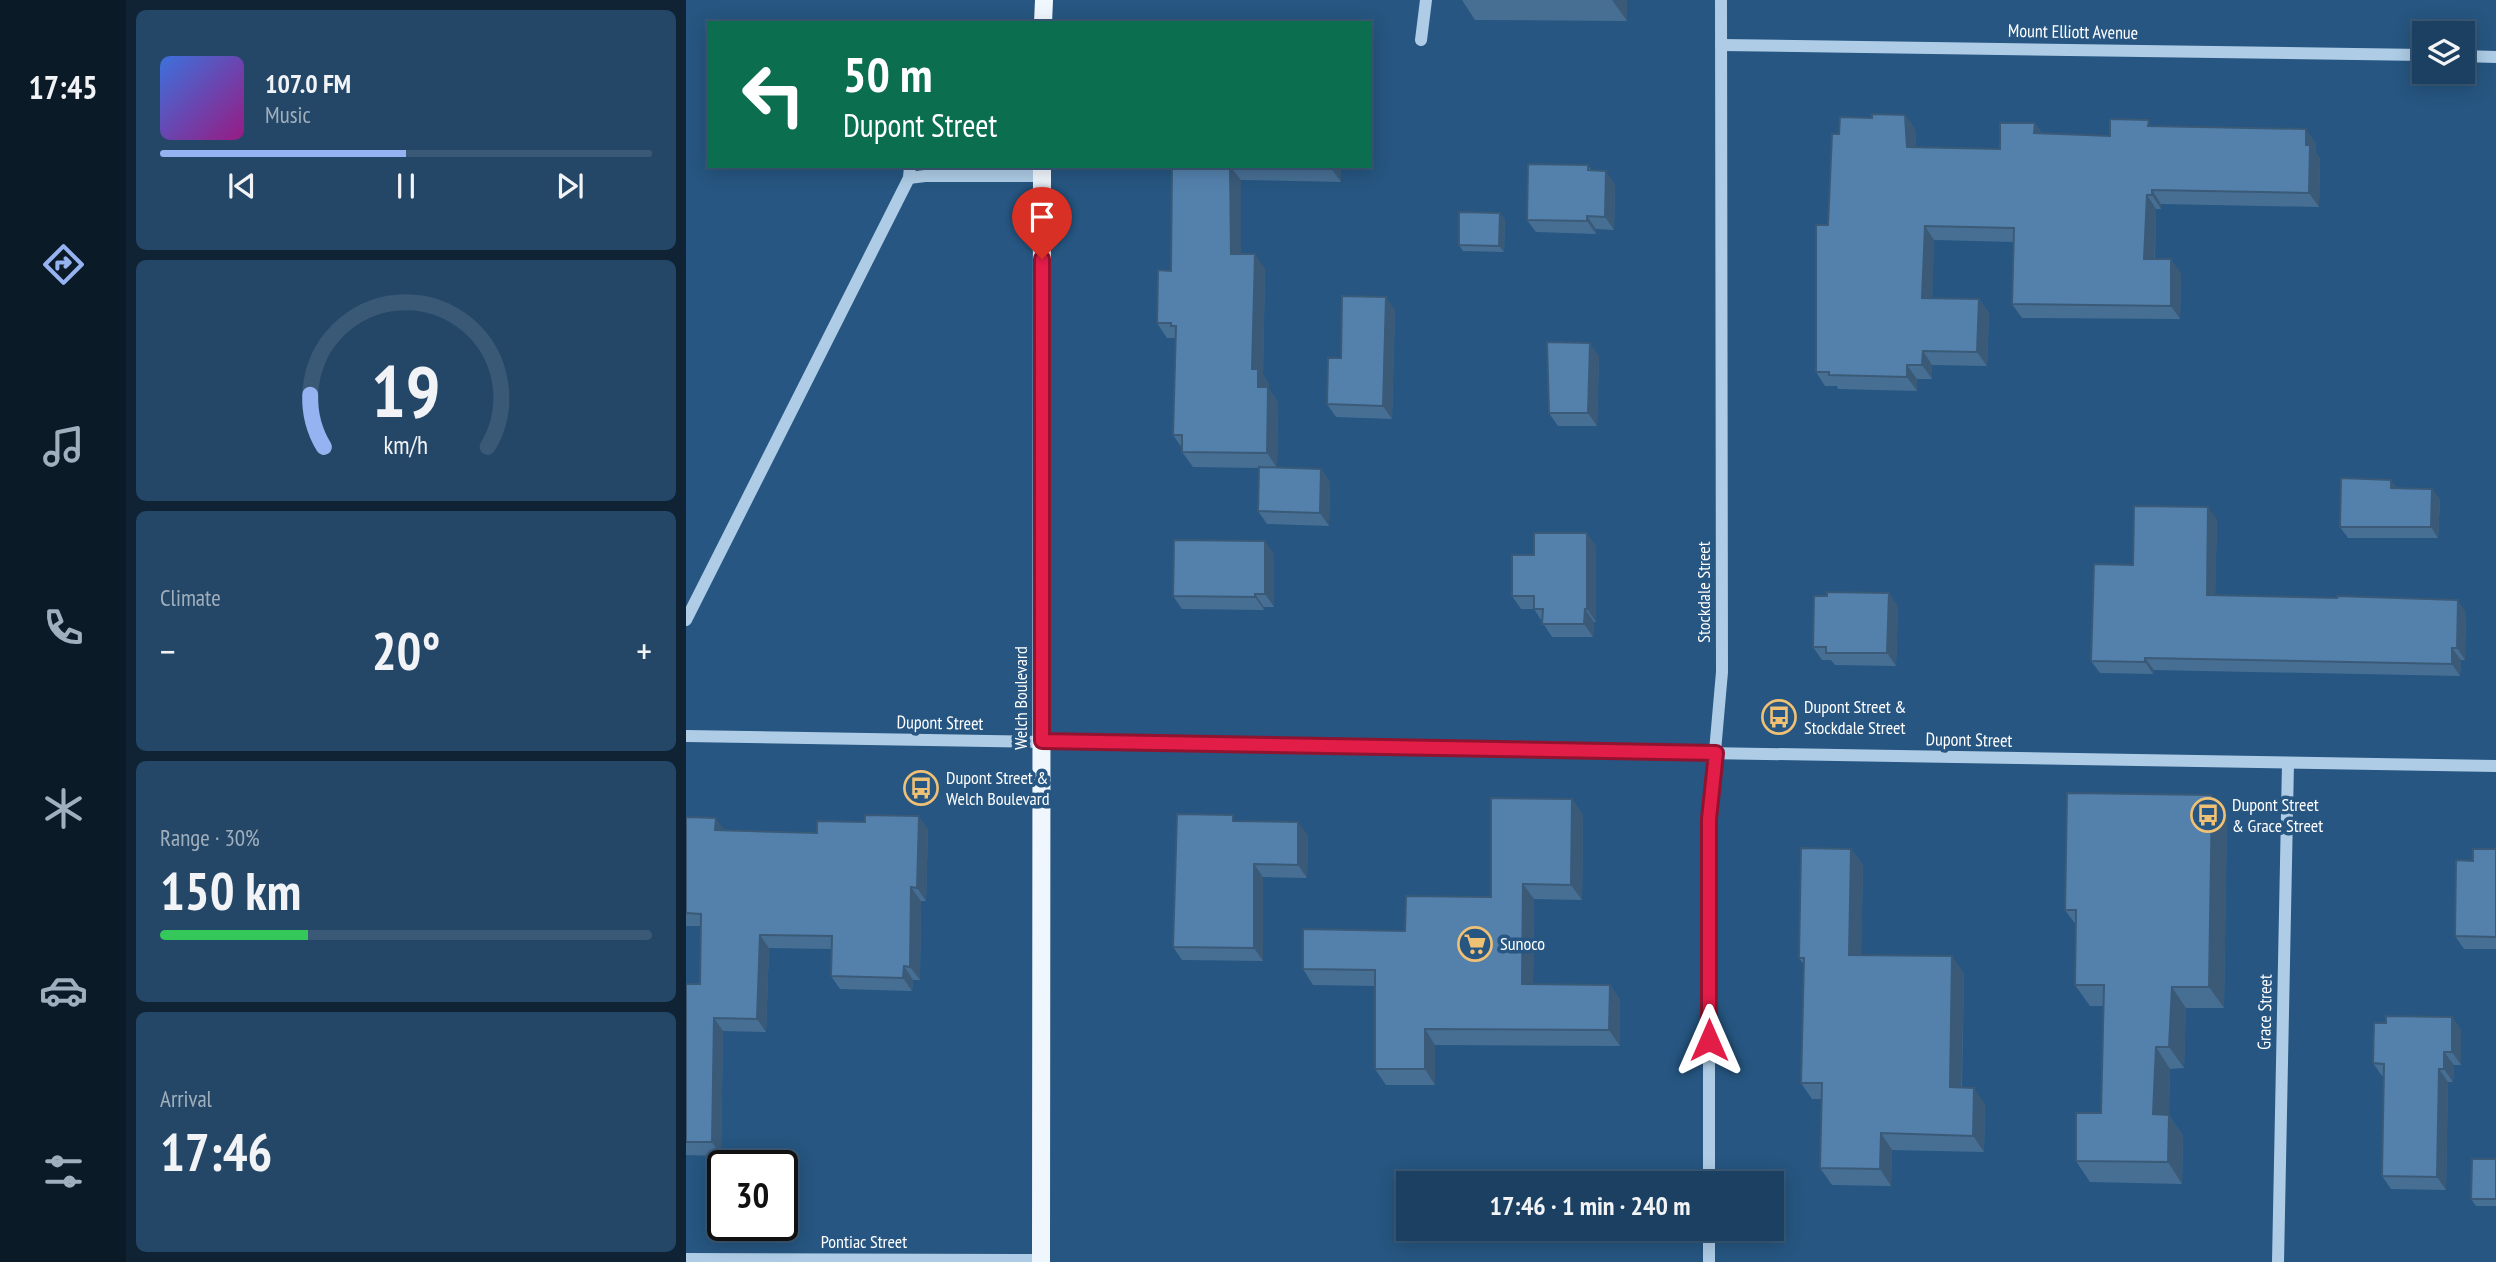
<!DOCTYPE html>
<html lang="en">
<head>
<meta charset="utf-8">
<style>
	body { margin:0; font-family:"PT Sans Narrow",sans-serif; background:#254767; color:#f1f3f6; height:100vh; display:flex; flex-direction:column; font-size:26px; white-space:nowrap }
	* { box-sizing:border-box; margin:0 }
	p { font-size:23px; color:#a0afbd }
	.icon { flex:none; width:38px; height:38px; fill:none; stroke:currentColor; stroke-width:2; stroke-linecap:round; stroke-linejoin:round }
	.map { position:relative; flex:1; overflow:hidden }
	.details { display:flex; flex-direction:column; gap:10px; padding:10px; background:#0f2335; width:560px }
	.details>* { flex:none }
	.guide { position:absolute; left:21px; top:21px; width:665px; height:147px; border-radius:0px; box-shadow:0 4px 18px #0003,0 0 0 2px #3a5976; background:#0b6e4f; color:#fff; overflow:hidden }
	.tools { position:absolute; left:1726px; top:21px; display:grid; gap:14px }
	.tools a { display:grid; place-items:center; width:63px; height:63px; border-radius:0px; background:#1c4061; box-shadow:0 4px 18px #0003,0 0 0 2px #3a5976; font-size:35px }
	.speed { position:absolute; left:21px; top:1150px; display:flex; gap:14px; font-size:35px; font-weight:700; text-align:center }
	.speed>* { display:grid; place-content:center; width:91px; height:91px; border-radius:50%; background:#1c4061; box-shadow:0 4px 18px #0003,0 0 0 2px #3a5976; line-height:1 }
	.speed .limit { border:4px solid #111; border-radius:10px; background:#fff; color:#111 }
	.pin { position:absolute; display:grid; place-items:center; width:60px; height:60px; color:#fff; margin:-72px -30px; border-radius:50% 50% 50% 0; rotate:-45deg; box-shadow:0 0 7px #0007 }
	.pin .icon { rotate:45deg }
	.me { position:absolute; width:77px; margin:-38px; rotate:0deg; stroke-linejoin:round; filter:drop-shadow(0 0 5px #0008) }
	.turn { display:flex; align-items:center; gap:24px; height:147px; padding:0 21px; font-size:32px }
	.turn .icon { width:91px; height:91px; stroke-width:2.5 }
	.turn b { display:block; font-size:49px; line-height:60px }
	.big { font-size:52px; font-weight:600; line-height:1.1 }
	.details .widget { flex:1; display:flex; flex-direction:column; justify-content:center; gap:10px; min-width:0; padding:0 24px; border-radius:10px; background:#254767 }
	.details .dial { align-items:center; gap:0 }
	.dial svg { height:182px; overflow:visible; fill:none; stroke:#3a5976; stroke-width:7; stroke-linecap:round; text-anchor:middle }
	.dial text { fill:#f1f3f6; stroke:none }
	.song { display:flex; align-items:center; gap:21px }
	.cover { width:84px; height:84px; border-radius:10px; background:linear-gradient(135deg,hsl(220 70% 55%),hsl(310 70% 35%)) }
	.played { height:7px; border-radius:4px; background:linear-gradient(90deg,#95b2f1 50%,#3a5976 50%) }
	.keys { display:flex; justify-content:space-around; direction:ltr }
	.heat { display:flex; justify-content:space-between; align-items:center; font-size:38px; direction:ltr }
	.charge { height:10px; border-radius:5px; background:linear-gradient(90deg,#34c759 30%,#3a5976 0) }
	.trip { position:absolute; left:710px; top:1171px; width:388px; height:70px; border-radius:0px; background:#1c4061; box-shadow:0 4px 18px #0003,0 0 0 2px #3a5976; font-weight:600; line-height:70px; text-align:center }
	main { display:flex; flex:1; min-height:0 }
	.menu { display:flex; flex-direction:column; width:126px; justify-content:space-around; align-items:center; background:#0b1a27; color:#a0afbd }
	.menu .icon { width:49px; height:49px }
	.menu .current { color:#95b2f1 }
	.menu b { font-size:32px; color:#f1f3f6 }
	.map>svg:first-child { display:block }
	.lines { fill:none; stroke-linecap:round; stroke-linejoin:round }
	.minor { stroke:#aecce6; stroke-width:12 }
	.major { stroke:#f0f6fd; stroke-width:18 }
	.wall { fill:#476f94 }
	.shaded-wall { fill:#3a5a78 }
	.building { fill:#5381ac; stroke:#3a5a78; stroke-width:2 }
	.route-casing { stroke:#92132f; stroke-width:18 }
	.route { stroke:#e11d48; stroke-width:12 }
	.labels { text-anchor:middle; stroke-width:7; stroke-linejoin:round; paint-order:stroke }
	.street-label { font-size:18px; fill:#fff; stroke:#265681 }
	.poi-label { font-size:18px; fill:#fff; stroke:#265681; text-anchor:start }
</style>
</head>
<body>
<main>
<nav class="menu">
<b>17:45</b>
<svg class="icon current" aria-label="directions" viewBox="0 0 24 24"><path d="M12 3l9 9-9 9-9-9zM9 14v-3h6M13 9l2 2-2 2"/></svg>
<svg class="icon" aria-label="music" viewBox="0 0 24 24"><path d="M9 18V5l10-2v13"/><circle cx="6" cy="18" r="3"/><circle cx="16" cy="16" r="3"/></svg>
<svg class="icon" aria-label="phone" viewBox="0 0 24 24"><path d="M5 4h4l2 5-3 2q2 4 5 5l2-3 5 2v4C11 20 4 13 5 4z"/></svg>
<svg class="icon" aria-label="climate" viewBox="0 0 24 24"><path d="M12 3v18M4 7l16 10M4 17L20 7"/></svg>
<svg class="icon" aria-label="car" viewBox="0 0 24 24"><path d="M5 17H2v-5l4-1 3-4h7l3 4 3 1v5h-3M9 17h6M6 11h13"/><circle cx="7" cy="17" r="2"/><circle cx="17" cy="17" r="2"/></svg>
<svg class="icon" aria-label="filters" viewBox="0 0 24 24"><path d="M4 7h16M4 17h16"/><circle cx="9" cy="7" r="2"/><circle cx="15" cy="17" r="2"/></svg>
</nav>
<section class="details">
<div class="widget">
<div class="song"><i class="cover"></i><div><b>107.0 FM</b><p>Music</p></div></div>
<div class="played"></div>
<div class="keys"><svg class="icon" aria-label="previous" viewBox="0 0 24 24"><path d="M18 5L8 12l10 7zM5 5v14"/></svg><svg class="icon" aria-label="pause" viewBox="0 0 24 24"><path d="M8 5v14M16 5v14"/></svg><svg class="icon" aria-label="next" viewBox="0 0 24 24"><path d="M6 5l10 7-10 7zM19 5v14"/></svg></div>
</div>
<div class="widget dial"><svg viewBox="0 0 100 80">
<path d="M14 69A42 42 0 1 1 86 69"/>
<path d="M14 69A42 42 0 0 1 8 46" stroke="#95b2f1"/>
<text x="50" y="56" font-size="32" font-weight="700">19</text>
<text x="50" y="72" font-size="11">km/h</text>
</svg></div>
<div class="widget"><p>Climate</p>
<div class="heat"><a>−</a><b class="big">20°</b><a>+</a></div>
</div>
<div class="widget"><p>Range · 30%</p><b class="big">150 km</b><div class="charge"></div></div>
<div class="widget"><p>Arrival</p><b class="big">17:46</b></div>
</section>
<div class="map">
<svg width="1810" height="1262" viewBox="0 0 1810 1262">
	<rect width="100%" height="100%" fill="#265681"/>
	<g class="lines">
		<!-- minor -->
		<g class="minor">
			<path d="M735,40L740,0"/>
			<path d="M1035,45L1738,55"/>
			<path d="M1776,56L1810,57"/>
			<path d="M223,178L239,176H356"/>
			<path d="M0,620L223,178L224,166"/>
			<path d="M0,736L1810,766"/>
			<path d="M1023,1183V819L1036,672L1035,0"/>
			<path d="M0,1259L355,1260"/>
			<path d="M1023,1262V1228"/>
			<path d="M1592,1262L1602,763"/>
		</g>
		<!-- major -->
		<g class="major">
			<path d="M357,23L358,0"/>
			<path d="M355,1262L356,166"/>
		</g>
	</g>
	<!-- wall -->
	<g class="wall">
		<path d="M776,0H941V21L789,20Z"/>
		<path d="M1219,115L1229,129L1230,147L1314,149L1349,123L1356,133L1424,136L1467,126L1630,143V153L1634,159L1633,207L1475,204V209H1470L1469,259L1495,273L1494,319L1336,318L1326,304L1328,242L1248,240L1246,298L1293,299L1303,313L1301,366L1246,365V379H1231V391L1152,389L1151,386H1139L1130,372L1142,225L1153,134L1186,118Z"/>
		<path d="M902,165L905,170L929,184L928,230L910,229V234L850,232L841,220Z"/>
		<path d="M486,166H655V182L555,180V254L579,269L577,375L583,384V389L592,402L591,468L635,469L644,482L643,526L581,524L572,511L573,468L507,467L496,452V448L487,435L490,338H481L471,323L485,271Z"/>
		<path d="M814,213L819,220L818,252L777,251L773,245Z"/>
		<path d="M709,310L706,419L650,417L641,404L655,358Z"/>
		<path d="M913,356L911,426H872L863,413Z"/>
		<path d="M1746,489L1754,500L1752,538H1662L1654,527Z"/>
		<path d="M1531,519L1529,596L1780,612L1779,660H1775L1774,676L1468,670L1467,674L1414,673L1405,661L1447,565Z"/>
		<path d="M910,546V622H908L907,637H866L848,609H835L826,596L848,555Z"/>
		<path d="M588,554V607H578V610L496,609L487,596Z"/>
		<path d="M1212,606L1210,666L1149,665L1145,660H1136L1127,647Z"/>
		<path d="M886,799L897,815L896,900L848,899L847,984L924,985L934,1000V1046L749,1045V1085H700L689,1069V986L627,985L617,969L719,931L805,897Z"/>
		<path d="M1541,816L1538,1008H1500L1498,1068L1484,1069L1483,1115L1497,1136L1496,1184L1404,1182L1390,1161L1415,1113L1417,1006H1404L1389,985L1390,925L1379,910Z"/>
		<path d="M0,817L38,830L131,833L242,829L240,901H235L234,980H227L226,991L154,989L145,976V949L83,948L80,1032L37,1031L35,1156L0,1155V984H14L15,926H0Z"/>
		<path d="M551,821L622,835L621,878L577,877V961L496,960L487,947Z"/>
		<path d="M1165,849L1177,865L1175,955L1278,973L1276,1087L1299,1104L1298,1152L1206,1150L1205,1186L1146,1185L1134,1168L1136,1099H1126L1115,1083L1118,965L1113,958Z"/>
		<path d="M1810,849V949H1778L1769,936L1787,861Z"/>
		<path d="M1766,1017L1775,1030V1065H1768L1767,1082H1762L1760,1190L1705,1189L1696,1176L1697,1076H1696L1687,1063Z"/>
		<path d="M1810,1159V1206H1790L1785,1199Z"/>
	</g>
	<!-- shaded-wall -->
	<g class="shaded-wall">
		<path d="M926,0H941V21Z"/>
		<path d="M1219,115L1229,129L1231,161L1221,147Z"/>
		<path d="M1349,123L1359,137L1348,133Z"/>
		<path d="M1620,129L1630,143V153L1634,159L1633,207L1623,193Z"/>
		<path d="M544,166L555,180V269L545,254Z"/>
		<path d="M644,166H655V182L644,167Z"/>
		<path d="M920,171L929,184L928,230L919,217Z"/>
		<path d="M1466,190L1475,204V209L1466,195Z"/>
		<path d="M1461,195L1470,209L1468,273L1458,259Z"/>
		<path d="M814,213L819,220L818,252L813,246Z"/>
		<path d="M901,216L910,229V234L901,221Z"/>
		<path d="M1239,226L1248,240L1246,312L1236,298Z"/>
		<path d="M569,254L579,269L577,375L583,384V389L592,402L591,468L581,453L566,369Z"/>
		<path d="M1485,259L1495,273L1494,319L1485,306Z"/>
		<path d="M700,297L709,310L706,419L697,406Z"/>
		<path d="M1293,299L1303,313L1301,366L1291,352Z"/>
		<path d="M904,343L913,356L911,426L902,413Z"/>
		<path d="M1237,351L1246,365V379L1236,365Z"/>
		<path d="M1221,365L1231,379V391L1221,377Z"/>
		<path d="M635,469L644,482L643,526L634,513Z"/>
		<path d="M1705,480L1713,491L1705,488Z"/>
		<path d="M1746,489L1754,500L1752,538L1745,527Z"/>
		<path d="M1522,507L1531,519L1529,607L1521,595Z"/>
		<path d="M901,533L910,546V622L901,609Z"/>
		<path d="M579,541L588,554V607L579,594Z"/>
		<path d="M1203,593L1212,606L1210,666L1201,653Z"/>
		<path d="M569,594L578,607V610L569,597Z"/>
		<path d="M1772,600L1780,612L1779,660L1771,648Z"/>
		<path d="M899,609L908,622L907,637L898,624Z"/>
		<path d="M1766,648L1775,660L1774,676L1766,664Z"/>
		<path d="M1459,658L1468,670L1467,674L1459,662Z"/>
		<path d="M1526,795L1541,816L1538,1008L1523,987Z"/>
		<path d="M886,799L897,815L896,900L885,885Z"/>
		<path d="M233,816L242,829L240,901L231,888Z"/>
		<path d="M30,818L39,831L29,830Z"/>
		<path d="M612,822L622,835L621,878L612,865Z"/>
		<path d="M1165,849L1177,865L1175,971L1163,955Z"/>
		<path d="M568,864L577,877V961L568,948Z"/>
		<path d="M837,884L848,899L847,1000L836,984Z"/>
		<path d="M225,887L235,901L234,980L224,967Z"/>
		<path d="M74,935L83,948L80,1032L71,1019Z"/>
		<path d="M1266,956L1278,973L1275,1104L1264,1087Z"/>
		<path d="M218,966L227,980L226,991L217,978Z"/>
		<path d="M924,985L934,1000V1046L923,1030Z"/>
		<path d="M1486,987L1500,1008L1498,1068L1483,1047Z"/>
		<path d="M1766,1017L1775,1030V1065L1766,1052Z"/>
		<path d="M28,1018L37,1031L35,1156L26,1142Z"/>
		<path d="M739,1029L749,1045V1085L739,1069Z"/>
		<path d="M1470,1047L1484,1069L1483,1115L1497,1136L1496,1184L1482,1162L1467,1114Z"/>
		<path d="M1758,1052L1768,1065L1767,1082L1758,1069Z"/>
		<path d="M1753,1069L1762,1082L1760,1190L1751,1177Z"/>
		<path d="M1288,1088L1299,1104L1298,1152L1287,1136Z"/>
		<path d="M1195,1133L1206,1150L1205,1186L1194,1169Z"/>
	</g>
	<!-- building -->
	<g class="building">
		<path d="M652,22V23H487Z"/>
		<path d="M1186,114L1219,115L1221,147L1314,149V123H1349L1348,133L1424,136V119L1463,120L1462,126L1620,129V145H1624L1623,193L1466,190V195H1461L1458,259H1485V306L1326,304L1328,228L1239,226L1236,298L1293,299L1291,352L1237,351L1236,365H1221V377L1143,375V372H1130V225H1142L1146,134H1153L1154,117L1186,118Z"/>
		<path d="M842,164L902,165V170L920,171L919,217L901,216V221L841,220Z"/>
		<path d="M486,166H544L545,254H569L566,369H572V387H582L581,453L496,452V435H487L490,326H485V323H471L472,270L485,271Z"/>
		<path d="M602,166H644V167Z"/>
		<path d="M773,212L814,213L813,246L773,245Z"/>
		<path d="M656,296L700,297L697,406L641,404L642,358H655Z"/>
		<path d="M861,342L904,343L902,413H863Z"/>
		<path d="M573,467L635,469L634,513L572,511Z"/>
		<path d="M1655,478L1705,480V488L1746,489L1745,527H1654Z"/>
		<path d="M1448,506L1522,507L1521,595L1651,598V596L1772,600L1771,648H1766V664L1459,658V662L1405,661L1408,564L1447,565Z"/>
		<path d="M848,533H901V609H899L898,624H856L857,609H848V596H826V555H848Z"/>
		<path d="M488,540L579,541V594H569V597L487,596Z"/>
		<path d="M1141,592L1203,593L1201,653H1140V647H1127L1128,596H1141Z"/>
		<path d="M1381,793L1526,795L1523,987H1486L1483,1047H1470L1467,1114L1483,1115L1482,1162L1390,1161V1113H1415L1418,985H1389L1390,910H1379Z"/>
		<path d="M805,798L886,799L885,885L837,884L836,984L924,985L923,1030L739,1029V1069H689V970L617,969V929L719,931L720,896L805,897Z"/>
		<path d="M491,814L547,815V821L612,822V865L568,864V948L487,947Z"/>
		<path d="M179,815L233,816L231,888L225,887L224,967L218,966L217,978L145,976L146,936L74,935L71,1019L28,1018L26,1142H0V984H14L15,914L0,913V817L30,818L29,830L131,833V821L179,822Z"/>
		<path d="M1115,848L1165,849L1163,955L1266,956L1264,1087L1288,1088L1287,1136L1195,1133L1194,1169L1134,1168L1136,1083H1115L1118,958H1113Z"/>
		<path d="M1787,849H1810V937L1769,936L1770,860L1787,861Z"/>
		<path d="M1700,1016L1766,1017V1052H1758V1069H1753L1751,1177L1696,1176L1698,1064L1687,1063L1688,1023H1700Z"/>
		<path d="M1786,1159H1810V1199H1785Z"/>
	</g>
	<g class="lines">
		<!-- route casing -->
		<g class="route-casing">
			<path id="route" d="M356,259V741L1030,753L1023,819V1040"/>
		</g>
		<!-- route -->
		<use href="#route" class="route"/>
	</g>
	<!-- icons -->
	<defs>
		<g id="bus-ring" transform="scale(1.75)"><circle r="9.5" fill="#265681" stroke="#efc174" stroke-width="1.5"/><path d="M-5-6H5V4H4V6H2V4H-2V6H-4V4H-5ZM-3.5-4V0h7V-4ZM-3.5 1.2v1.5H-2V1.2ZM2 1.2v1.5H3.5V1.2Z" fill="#efc174"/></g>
		<g id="supermarket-ring" transform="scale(1.75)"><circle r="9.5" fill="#265681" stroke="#efc174" stroke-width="1.5"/><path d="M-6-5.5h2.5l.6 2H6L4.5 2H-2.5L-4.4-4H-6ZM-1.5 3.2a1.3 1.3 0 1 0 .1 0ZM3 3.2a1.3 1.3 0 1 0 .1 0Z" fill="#efc174"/></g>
	</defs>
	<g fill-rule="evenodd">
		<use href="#bus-ring" x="1093" y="717"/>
		<use href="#bus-ring" x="235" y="788"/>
		<use href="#bus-ring" x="1522" y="815"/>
		<use href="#supermarket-ring" x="789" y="944"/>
	</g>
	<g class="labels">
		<!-- street labels -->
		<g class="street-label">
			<text transform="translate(1387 32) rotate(1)" y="6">Mount Elliott Avenue</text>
			<text transform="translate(1018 592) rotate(-90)" y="6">Stockdale Street</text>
			<text transform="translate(335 698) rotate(-90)" y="6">Welch Boulevard</text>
			<text transform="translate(254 723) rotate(1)" y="6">Dupont Street</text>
			<text transform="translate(1283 740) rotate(1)" y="6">Dupont Street</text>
			<text transform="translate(1579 1012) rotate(-89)" y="6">Grace Street</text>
			<text x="178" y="1248">Pontiac Street</text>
		</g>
		<!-- poi labels -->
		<g class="poi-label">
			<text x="1118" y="713">Dupont Street &amp;<tspan x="1118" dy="21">Stockdale Street</tspan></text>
			<text x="260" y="784">Dupont Street &amp;<tspan x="260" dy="21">Welch Boulevard</tspan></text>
			<text x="1546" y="811">Dupont Street<tspan x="1546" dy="21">&amp; Grace Street</tspan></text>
			<text x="814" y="950">Sunoco</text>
		</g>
	</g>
</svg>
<div class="tools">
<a><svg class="icon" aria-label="layers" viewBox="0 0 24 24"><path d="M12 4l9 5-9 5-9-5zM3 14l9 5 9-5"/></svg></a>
</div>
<div class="speed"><div class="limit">30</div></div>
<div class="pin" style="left:356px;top:259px;background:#d93025"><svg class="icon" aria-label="arrive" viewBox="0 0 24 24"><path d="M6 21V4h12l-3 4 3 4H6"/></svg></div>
<svg class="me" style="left:1023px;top:1040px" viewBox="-20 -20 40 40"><path d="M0-17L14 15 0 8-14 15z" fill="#e11d48" stroke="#fff" stroke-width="4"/></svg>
<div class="trip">17:46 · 1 min · 240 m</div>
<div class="guide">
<div class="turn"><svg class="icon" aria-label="left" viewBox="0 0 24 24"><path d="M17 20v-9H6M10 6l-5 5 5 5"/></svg><div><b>50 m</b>Dupont Street</div></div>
</div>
</div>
</main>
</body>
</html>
